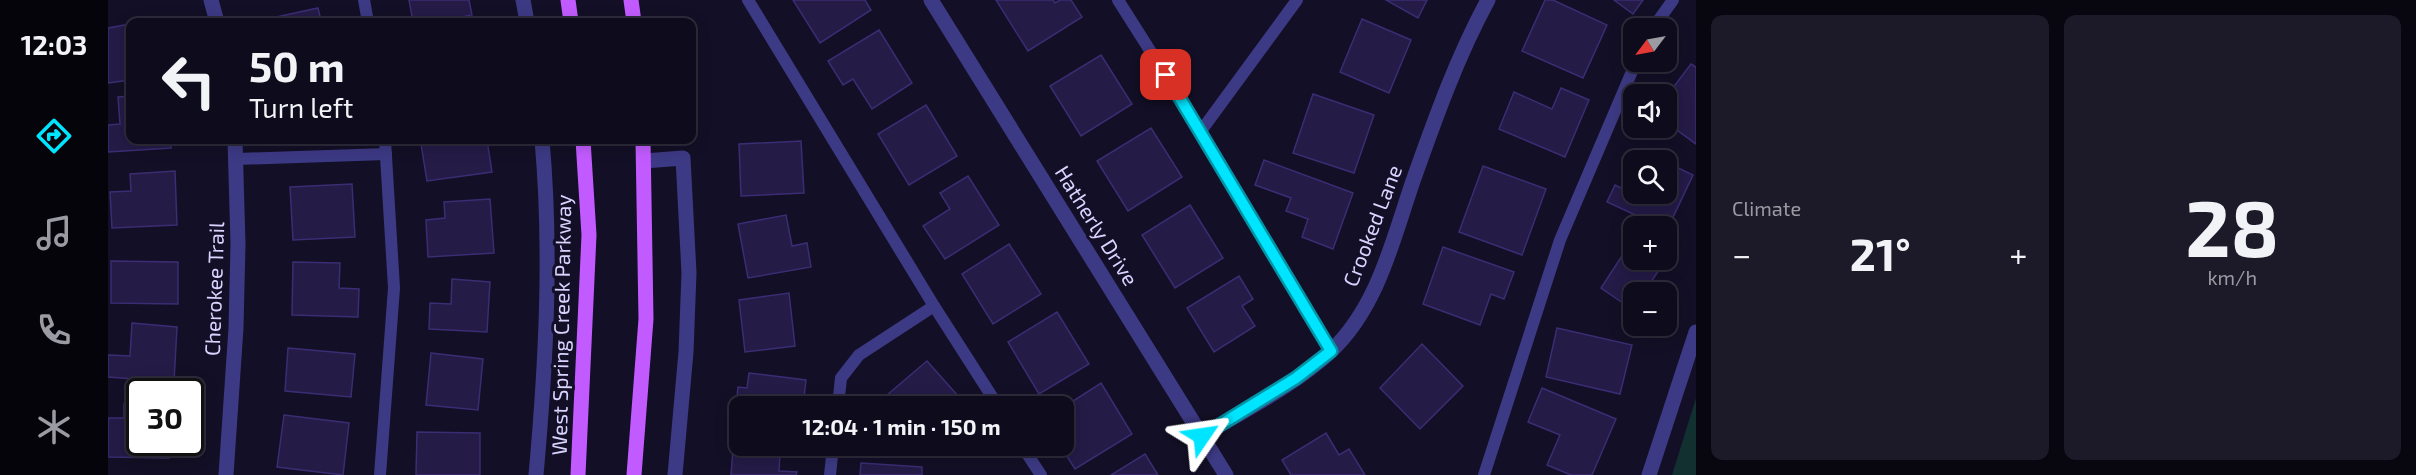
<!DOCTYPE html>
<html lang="en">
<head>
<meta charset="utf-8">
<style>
	body { margin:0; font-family:"Exo 2",sans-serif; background:#1c1929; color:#f1f3f6; height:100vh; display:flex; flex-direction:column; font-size:22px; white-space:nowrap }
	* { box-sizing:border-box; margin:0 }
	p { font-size:20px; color:#9b9ba3 }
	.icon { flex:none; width:33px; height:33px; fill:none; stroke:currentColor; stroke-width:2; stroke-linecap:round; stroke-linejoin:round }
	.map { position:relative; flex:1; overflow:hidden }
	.sheet { display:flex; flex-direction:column; gap:15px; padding:15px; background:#08060f; width:720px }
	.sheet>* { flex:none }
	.guide { position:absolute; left:18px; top:18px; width:570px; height:126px; border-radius:12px; box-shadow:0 3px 15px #0003,0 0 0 2px #2e2b3b; background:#0e0b1c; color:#f1f3f6; overflow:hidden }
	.needle { width:39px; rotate:238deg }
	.tools { position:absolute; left:1515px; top:18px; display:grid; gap:12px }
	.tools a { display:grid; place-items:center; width:54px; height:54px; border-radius:12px; background:#0e0b1c; box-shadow:0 3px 15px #0003,0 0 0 2px #2e2b3b; font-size:30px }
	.speed { position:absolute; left:18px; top:378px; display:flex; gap:12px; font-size:30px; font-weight:700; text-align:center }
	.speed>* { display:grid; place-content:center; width:78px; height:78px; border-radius:50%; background:#0e0b1c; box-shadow:0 3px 15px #0003,0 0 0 2px #2e2b3b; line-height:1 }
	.speed .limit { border:3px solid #111; border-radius:9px; background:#fff; color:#111 }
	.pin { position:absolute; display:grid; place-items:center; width:51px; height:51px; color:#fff; margin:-26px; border-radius:12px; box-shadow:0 3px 9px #0006 }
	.me { position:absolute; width:66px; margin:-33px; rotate:58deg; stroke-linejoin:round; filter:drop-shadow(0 0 4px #0008) }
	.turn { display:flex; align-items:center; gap:21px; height:126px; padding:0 24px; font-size:27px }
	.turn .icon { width:78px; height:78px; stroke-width:2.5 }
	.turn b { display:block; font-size:42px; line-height:51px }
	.big { font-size:45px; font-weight:700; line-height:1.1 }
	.sheet .widget { flex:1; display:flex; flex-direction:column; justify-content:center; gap:9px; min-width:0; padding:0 21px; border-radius:12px; background:#1c1929 }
	.sheet .dial { align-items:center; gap:0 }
	.dial b { font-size:78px; line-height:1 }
	.heat { display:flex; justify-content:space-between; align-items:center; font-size:33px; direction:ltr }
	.sheet .tiles { flex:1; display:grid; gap:15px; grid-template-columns:repeat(2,1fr) }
	.trip { position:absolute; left:621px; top:396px; width:345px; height:60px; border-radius:12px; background:#0e0b1c; box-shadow:0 3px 15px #0003,0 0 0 2px #2e2b3b; font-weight:700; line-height:60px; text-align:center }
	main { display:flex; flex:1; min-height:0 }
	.dock { display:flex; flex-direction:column; width:108px; justify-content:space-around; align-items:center; background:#06040b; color:#9b9ba3 }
	.dock .icon { width:42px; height:42px }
	.dock .active { color:#00e5ff }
	.dock b { font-size:27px; color:#f1f3f6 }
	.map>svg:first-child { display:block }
	.green { fill:#12302f }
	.building { fill:#241b47; stroke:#3b2d73; stroke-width:1.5 }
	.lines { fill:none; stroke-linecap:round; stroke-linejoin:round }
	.service { stroke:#3d3a85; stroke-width:12 }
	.minor { stroke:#3d3a85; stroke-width:15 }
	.tertiary { stroke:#3d3a85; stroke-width:15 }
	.primary { stroke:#c25bff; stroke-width:15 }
	.route-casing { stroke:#0095a6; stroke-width:15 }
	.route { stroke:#00e5ff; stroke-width:10 }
	.labels { text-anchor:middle; stroke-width:6; stroke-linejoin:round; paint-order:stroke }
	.street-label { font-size:21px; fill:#d9d4ff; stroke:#130f26 }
</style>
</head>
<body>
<main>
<nav class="dock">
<b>12:03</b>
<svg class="icon active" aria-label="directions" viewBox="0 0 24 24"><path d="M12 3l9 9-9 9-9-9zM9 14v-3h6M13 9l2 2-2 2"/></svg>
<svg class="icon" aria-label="music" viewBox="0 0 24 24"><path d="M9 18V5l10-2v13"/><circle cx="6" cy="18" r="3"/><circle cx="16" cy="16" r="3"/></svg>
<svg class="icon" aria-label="phone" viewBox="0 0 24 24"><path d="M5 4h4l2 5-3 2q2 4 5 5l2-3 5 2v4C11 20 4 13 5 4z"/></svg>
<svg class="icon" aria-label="climate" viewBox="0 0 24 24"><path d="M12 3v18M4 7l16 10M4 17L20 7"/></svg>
</nav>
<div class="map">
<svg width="1588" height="475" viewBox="0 0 1588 475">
	<rect width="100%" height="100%" fill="#130f26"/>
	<!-- green -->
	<path class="green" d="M1588,398V475H1564Z"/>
	<!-- building -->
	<g class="building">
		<path d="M301,0H361L364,15L326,22H305Z"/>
		<path d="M685,0H757L763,10L712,43Z"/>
		<path d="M888,0H945L947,3L952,0H963L974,17L920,51Z"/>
		<path d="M1278,0H1319L1310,18Z"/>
		<path d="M1437,0H1445L1499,25L1475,78L1414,51Z"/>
		<path d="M1506,0H1535L1525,14Z"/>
		<path d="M210,8L213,21L226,19V22H160L159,19Z"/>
		<path d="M1254,19L1303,40L1281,93L1232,72Z"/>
		<path d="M22,24V80L0,83V28Z"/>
		<path d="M771,30L804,83L764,109L745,79L735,85L720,61Z"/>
		<path d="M993,55L1024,104L973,136L942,86Z"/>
		<path d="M1583,64L1588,67V144L1558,122V97Z"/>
		<path d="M1453,88L1481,100L1457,157L1391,129L1406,92L1444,109Z"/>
		<path d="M1205,94L1266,115L1246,173L1185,153Z"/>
		<path d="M22,96V140H62L63,148L0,152V125L12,124L10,97Z"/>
		<path d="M818,105L849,156L801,185L770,134Z"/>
		<path d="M1043,128L1074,177L1020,211L989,161Z"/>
		<path d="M333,140H379L384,172L319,181L313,144Z"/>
		<path d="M693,141L696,193L633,196L631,144Z"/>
		<path d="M1156,160L1245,193L1225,249L1194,237L1200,219L1178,211L1183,198L1147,185Z"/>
		<path d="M1558,162L1585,175L1559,230L1558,226H1551L1499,202L1507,185L1526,194H1558Z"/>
		<path d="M1375,166L1438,189L1414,255L1351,232Z"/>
		<path d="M67,171L69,225L4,228L2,192L23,191L22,174Z"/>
		<path d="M860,176L891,225L837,259L815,226L842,209L832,193Z"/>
		<path d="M244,184L247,237L185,240L182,187Z"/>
		<path d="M382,199L386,253L320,257L318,220L337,218L336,202Z"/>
		<path d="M1082,205L1115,258L1067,288L1034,235Z"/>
		<path d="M678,215L684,246L699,243L703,267L640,278L630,224Z"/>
		<path d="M1525,239L1526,260H1558L1536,292H1526L1525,310L1493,288Z"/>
		<path d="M901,244L933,294L885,324L854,274Z"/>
		<path d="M1335,247L1406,272L1396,299L1383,294L1372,325L1315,304Z"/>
		<path d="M3,261L70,262V304L3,303Z"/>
		<path d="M185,262L232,263L231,288L251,289L250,317L184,315Z"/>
		<path d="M1131,276L1145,299L1134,306L1147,326L1106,352L1079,308Z"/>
		<path d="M344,279L382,282L379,332L321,329L322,303L343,304Z"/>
		<path d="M681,293L687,346L637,352L631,300Z"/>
		<path d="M949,312L981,364L931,394L900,342Z"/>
		<path d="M24,323L69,327L66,382L0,377V355L22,356Z"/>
		<path d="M1449,328L1524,345L1512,394L1438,377Z"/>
		<path d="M1314,344L1355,386L1312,429L1272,388Z"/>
		<path d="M180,348L247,354L243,397L177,391Z"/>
		<path d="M323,353L375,359L370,410L318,405Z"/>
		<path d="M819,361L859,406H789L779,395Z"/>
		<path d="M641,373L698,380L695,406H632V424H626L630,387L639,388Z"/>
		<path d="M993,383L1024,434L967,469L953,447L967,438L956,420V407Z"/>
		<path d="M1434,388L1508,419L1484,475H1463L1439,465L1452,435L1420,422Z"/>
		<path d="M16,404H32V442H61V458L0,457V418H16Z"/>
		<path d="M176,415L241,423L235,475L169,467Z"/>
		<path d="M309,432L372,433V475H308Z"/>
		<path d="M1218,433L1231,455L1241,449L1257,475H1183L1174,460Z"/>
		<path d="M625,449L672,453L671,471L689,472L688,475H623Z"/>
		<path d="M1037,454L1050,475H1003Z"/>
		<path d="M753,463L814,467V475H752Z"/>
	</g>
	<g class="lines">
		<!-- service -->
		<g class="service">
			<path d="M256,0L260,22"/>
			<path d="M640,0L826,306L890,406"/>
			<path d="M1010,0L1093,131L1223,351"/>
			<path d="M1545,28L1565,0"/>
			<path d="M1093,131L1189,0"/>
			<path d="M129,159L278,154"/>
			<path d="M730,406L733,378L751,355L826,306"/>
			<path d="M914,446L933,475"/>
			<path d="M272,475L286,288L277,140"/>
			<path d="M722,475L725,446"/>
			<path d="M1376,475L1452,240L1528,62"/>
		</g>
		<!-- minor -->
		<g class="minor">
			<path d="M103,0L109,22"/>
			<path d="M415,0L419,22"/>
			<path d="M823,0L1118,475"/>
			<path d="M536,161L575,158L581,273L578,352L567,475"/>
			<path d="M1094,436C1136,410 1187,385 1223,351C1270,307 1285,239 1305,181C1327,119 1349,57 1380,0"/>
			<path d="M118,475L128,328L130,244L127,140"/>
			<path d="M428,475C438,364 444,251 434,140"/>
		</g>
		<!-- tertiary -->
		<path class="tertiary" d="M1541,475L1588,332"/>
		<!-- primary -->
		<g class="primary">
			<path d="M460,0L463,22"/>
			<path d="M523,0L526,22"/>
			<path d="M470,475L481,235L475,140"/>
			<path d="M526,475L538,319L535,140"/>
		</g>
	</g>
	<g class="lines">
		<!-- route casing -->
		<g class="route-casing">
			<path id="route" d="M1058,75L1223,351L1188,378L1094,436"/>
		</g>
		<!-- route -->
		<use href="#route" class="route"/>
	</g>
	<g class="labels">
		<!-- street labels -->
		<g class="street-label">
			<text transform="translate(988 226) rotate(58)" y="7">Hatherly Drive</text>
			<text transform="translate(1265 226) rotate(-69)" y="7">Crooked Lane</text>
			<text transform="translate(107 289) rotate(-88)" y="7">Cherokee Trail</text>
			<text transform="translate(454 325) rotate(-89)" y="7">West Spring Creek Parkway</text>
		</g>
	</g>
</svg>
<div class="tools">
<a><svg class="needle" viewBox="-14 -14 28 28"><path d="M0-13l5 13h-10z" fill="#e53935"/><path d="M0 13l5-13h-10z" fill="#9b9ba3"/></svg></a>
<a><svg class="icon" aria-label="sound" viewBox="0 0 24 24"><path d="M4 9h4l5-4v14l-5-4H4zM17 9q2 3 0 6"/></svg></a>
<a><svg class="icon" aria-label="search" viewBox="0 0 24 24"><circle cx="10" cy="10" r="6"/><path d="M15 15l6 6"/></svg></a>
<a>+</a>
<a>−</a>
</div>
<div class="speed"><div class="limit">30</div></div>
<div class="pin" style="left:1058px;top:75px;background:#d93025"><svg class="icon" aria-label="arrive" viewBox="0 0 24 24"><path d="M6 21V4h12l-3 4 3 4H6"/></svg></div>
<svg class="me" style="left:1094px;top:436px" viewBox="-20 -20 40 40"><path d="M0-17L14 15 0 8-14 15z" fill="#00e5ff" stroke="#fff" stroke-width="4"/></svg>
<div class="trip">12:04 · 1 min · 150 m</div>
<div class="guide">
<div class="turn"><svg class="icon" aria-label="left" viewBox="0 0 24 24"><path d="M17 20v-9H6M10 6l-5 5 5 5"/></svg><div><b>50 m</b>Turn left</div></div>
</div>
</div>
<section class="sheet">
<div class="tiles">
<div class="widget"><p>Climate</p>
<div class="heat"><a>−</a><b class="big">21°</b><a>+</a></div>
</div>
<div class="widget dial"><b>28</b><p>km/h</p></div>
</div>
</section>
</main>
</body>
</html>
